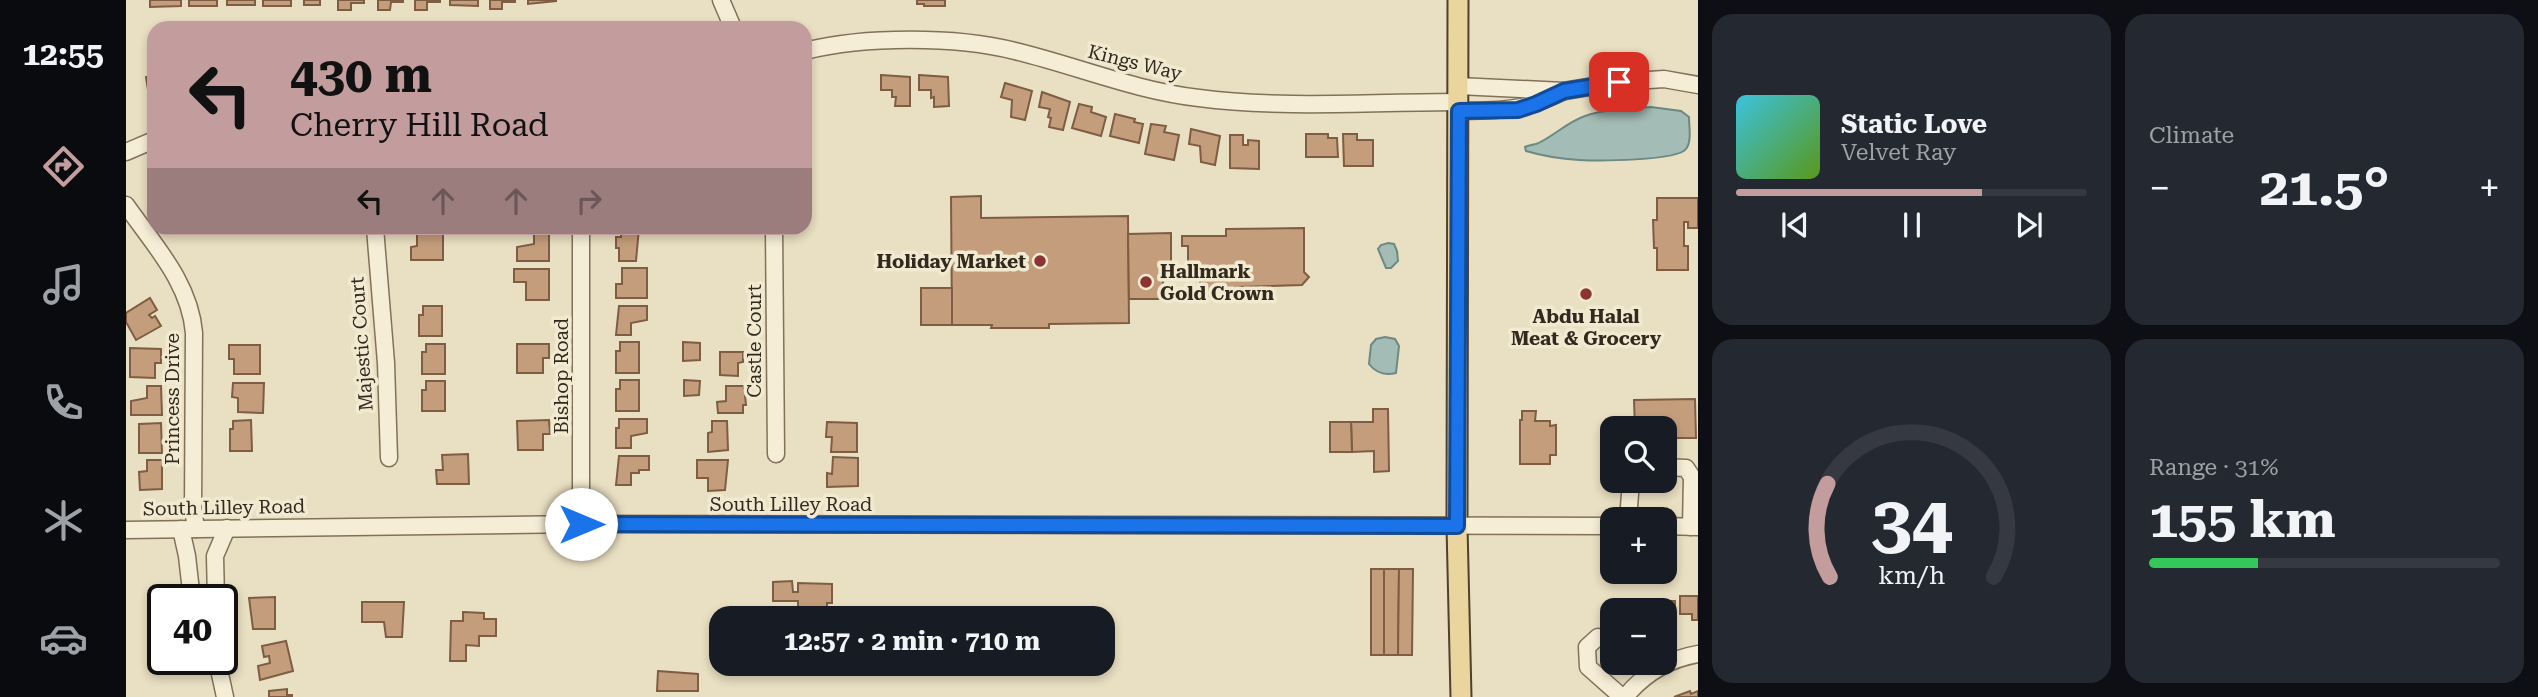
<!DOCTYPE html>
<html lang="en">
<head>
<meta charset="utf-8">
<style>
	body { margin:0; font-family:"Roboto Serif",serif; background:#242831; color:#f1f3f6; height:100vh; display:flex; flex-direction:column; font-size:26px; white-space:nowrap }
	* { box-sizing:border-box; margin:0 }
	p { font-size:23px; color:#9ea1a6 }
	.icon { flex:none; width:38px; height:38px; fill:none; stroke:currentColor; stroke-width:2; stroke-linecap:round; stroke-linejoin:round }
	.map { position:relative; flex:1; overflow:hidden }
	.side { display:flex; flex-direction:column; gap:14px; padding:14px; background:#0d0f14; width:840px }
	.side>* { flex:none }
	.top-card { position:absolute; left:21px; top:21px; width:665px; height:214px; border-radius:21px; box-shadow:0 4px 10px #0003; background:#c39d9d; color:#111; overflow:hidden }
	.buttons { position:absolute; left:1474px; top:416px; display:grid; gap:14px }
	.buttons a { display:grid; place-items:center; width:77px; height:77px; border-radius:14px; background:#171b24; box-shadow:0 4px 10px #0003; font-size:35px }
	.speed { position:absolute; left:21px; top:584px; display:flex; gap:14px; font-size:35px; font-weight:700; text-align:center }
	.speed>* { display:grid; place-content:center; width:91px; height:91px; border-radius:50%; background:#171b24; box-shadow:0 4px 10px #0003; line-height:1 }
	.speed .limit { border:4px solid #111; border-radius:10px; background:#fff; color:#111 }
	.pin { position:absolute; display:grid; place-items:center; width:60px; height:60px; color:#fff; margin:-30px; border-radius:14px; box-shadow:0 4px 10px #0006 }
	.me { position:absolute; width:77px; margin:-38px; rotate:90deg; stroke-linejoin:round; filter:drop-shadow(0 0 5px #0008) }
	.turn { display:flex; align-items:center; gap:24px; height:147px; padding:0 28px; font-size:32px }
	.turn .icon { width:91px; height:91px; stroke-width:2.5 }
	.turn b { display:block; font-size:49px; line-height:60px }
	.lanes { display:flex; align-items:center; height:66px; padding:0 28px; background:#0003; justify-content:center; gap:35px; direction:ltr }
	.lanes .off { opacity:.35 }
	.big { font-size:52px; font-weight:700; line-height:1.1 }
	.side .widget { flex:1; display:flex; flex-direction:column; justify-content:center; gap:10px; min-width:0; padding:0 24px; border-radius:21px; background:#242831 }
	.side .dial { align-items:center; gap:0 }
	.dial svg { height:182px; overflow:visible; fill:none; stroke:#363941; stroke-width:7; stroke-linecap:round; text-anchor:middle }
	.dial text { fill:#f1f3f6; stroke:none }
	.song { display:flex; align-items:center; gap:21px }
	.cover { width:84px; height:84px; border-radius:10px; background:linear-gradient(135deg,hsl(190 70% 55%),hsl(90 70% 35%)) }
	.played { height:7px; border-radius:4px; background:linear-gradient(90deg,#c39d9d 70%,#363941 70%) }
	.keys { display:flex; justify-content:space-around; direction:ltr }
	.heat { display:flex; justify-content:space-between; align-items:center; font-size:38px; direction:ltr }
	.charge { height:10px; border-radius:5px; background:linear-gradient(90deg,#34c759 31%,#363941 0) }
	.side .tiles { flex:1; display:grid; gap:14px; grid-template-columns:repeat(2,1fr) }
	.trip { position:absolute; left:583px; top:606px; width:406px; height:70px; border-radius:21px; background:#171b24; box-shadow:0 4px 10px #0003; font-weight:700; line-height:70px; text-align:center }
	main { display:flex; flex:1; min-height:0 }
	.menu { display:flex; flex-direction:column; width:126px; justify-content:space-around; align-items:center; background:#090b0e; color:#9ea1a6 }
	.menu .icon { width:49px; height:49px }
	.menu .selected { color:#c39d9d }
	.menu b { font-size:32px; color:#f1f3f6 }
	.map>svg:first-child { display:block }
	.water { fill:#a4bcb6; stroke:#6c8983; stroke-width:2 }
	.building { fill:#c49d7c; stroke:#7e5d43; stroke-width:2 }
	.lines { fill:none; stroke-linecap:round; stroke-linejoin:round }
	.minor-casing { stroke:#81715b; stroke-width:19 }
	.major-casing { stroke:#4f402f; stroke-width:23 }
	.minor { stroke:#f5edd5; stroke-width:16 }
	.major { stroke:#e9d59d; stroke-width:19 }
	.route-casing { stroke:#114b97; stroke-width:18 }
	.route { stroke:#1a73e8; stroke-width:12 }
	.poi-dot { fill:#8b3431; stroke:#f1ead1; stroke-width:2.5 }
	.labels { text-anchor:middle; stroke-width:7; stroke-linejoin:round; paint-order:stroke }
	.street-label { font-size:19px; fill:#33291e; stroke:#f1ead1 }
	.poi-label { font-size:19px; font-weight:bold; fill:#33291e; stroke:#f1ead1; text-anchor:end }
</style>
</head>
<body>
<main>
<nav class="menu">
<b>12:55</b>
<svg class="icon selected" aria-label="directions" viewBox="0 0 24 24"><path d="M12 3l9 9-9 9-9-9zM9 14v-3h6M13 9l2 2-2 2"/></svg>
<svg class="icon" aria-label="music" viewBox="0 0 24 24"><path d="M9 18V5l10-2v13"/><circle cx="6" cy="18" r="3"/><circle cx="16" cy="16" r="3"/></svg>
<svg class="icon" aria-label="phone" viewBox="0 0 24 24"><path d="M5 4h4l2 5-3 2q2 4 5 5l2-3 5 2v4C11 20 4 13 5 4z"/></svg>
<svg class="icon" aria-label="climate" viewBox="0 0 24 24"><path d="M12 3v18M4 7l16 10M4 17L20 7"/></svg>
<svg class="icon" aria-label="car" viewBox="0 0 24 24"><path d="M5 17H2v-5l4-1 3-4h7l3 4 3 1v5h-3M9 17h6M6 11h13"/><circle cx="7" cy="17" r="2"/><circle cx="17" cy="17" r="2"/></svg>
</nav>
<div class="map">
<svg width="1572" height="697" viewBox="0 0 1572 697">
	<rect width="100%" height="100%" fill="#e9dfc2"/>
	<!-- water -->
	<g class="water">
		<path d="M1525,107L1555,111L1563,117C1563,127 1566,141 1560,149C1551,161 1471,161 1453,160C1436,159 1417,156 1400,151L1399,147C1403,145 1406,145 1410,144C1424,139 1441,122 1459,116C1479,109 1503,109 1525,107Z"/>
		<path d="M1262,243L1268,244L1271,251L1272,261L1265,268H1260L1252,249L1255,245Z"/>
		<path d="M1259,337L1269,339L1273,346L1270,373C1258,376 1250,373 1243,364L1245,345L1250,339Z"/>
	</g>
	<!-- building -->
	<g class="building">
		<path d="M24,0H55V6L24,7Z"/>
		<rect x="63" y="0" width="28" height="6"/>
		<rect x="101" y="0" width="28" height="5"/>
		<rect x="137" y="0" width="28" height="6"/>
		<rect x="178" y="0" width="16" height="5"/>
		<path d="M212,0H238V3H225V10H212Z"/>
		<path d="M252,0H277V2H265L264,10H252Z"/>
		<path d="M289,0H314V2H301V10H289Z"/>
		<path d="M324,0H352V6L324,5Z"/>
		<path d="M364,0H389V2H376V9H364Z"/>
		<path d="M402,0H430V1L402,4Z"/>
		<path d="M791,0H819V6H798V4H791Z"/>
		<path d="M755,75L784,77V106H769L770,97H766V90H755Z"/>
		<path d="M793,75L822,77L823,106L808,107V97L805,98V90H793Z"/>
		<path d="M28,76V101L24,102L20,77Z"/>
		<path d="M879,83L906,91L899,120L885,117L886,100L875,97Z"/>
		<path d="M916,92L944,102L937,130L923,127L925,118L922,117L924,109L913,107Z"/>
		<path d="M953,104L966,107L965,112L980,117L975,136L946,128Z"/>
		<path d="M989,114L1009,119L1008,122L1017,124L1013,143L984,136Z"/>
		<path d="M1025,124L1040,126L1038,132L1053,135L1048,160L1019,154Z"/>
		<path d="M1065,129L1094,136L1089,165L1075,162L1074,146L1063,144Z"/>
		<path d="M1180,134H1202V138H1211L1212,157H1180Z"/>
		<path d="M1217,134H1231V140H1247V166H1218Z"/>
		<path d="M1104,135H1117V145H1122V140L1133,141V169L1104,168Z"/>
		<path d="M855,196V218L1002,216L1003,323L923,324V328H865L866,325H826L825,197Z"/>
		<path d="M1531,198H1572V228H1562V222H1558V246H1562V270H1531V248H1528L1527,220H1531Z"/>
		<path d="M495,228H513L510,261H493V248H490V237H495Z"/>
		<path d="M1178,228V272L1183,277L1176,285L1113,287V296L1074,297V262H1062V246H1056V236H1100V229Z"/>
		<path d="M291,231H317V260H285V247L291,246Z"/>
		<path d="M408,232H423V261H391V247L408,244Z"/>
		<path d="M1045,233V265L1037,266V299H1003L1002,234Z"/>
		<path d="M496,268H521V298H490V284H496Z"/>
		<path d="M388,269H423V300H400V282H388Z"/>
		<rect x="795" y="288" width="31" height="37"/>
		<path d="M24,298L31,310L23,315L26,318L29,316L35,326L10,340L0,322V313Z"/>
		<path d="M297,306H316V336H293V315H297Z"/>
		<path d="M493,306H521V320L505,323V335H490Z"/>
		<path d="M494,342H513V373H490V351H494Z"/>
		<path d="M557,342L574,343V360L557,361Z"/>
		<path d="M300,344H319V374H296V352H300Z"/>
		<path d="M391,344H423V358H417V373H391Z"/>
		<path d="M103,345H134V374H108V359H103Z"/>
		<path d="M4,348L35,349V363H29V378L4,377Z"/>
		<path d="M594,352H617V362L612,363V376L594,375Z"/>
		<path d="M494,380H513V411H490V389H494Z"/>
		<path d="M558,380L574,381L573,395L558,396Z"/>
		<path d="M300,381H319V411H296V390H300Z"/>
		<path d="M107,383H138L137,413L112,412V398L106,397Z"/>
		<path d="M21,386H35L36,415H5V401L21,398Z"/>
		<path d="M600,386H618L620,405H617V413H592L591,402L600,401Z"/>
		<path d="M1569,399L1570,438H1538V429H1509L1508,400Z"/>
		<path d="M1247,409H1262L1263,471L1248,472V451L1226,452L1225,422H1247Z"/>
		<path d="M1396,411H1410L1409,421H1424V426L1430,425V455H1424V464H1394V420H1396Z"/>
		<path d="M493,419H521V433L505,436V448H490V428H493Z"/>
		<path d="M125,420L126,451H104V429H107V421Z"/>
		<path d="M423,420L424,434H417V450H392L391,421Z"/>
		<path d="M586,421H601L602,450L582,452V433L586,432Z"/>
		<path d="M701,422L731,423V452H705L706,437H700Z"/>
		<path d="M1204,422H1225L1226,452H1204Z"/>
		<path d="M35,423L36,453H13V424Z"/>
		<path d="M342,454L343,484H311L310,470H317L316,455Z"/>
		<path d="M493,456H523V470H513V473H505V485H490Z"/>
		<path d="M707,457L732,458V486L701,487V473L706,474Z"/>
		<path d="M21,460H36V489L14,490L13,472L21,471Z"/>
		<path d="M571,460H602L599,490L582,491V478H571Z"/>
		<rect x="1245" y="569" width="13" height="86"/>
		<path d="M1258,569H1273L1272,655H1258Z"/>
		<path d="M1273,569H1287L1286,655H1272Z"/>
		<path d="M666,581L667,592H672V583L706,584V603H701V608H693V618H672V601H647V582Z"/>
		<path d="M1554,596H1572V620H1566V614H1554Z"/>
		<path d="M149,597V629H127L123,598Z"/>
		<path d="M1516,601H1549V626H1538V611H1517Z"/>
		<path d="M236,602H278L276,637H260L258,622H236Z"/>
		<path d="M337,612L358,613V619H370V636H353V646L340,645V661H324L325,621H337Z"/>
		<path d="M160,641L167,671L134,680L132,666L144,663L143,656L138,657L136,646Z"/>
		<path d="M672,663H690V667L672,668Z"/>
		<path d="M532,671L572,674V691H531Z"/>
		<path d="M161,689V695H166V697H143V691Z"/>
		<path d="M1564,691L1565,694L1572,691V697H1548Z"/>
	</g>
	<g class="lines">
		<!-- minor casing -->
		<g class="minor-casing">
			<g id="minor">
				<path d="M595,0L607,28"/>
				<path d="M679,51C738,36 830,36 889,51C951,66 1010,91 1073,98C1156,109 1249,102 1333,102"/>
				<path d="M1332,86L1438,91C1395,112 1378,110 1333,111"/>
				<path d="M1438,91L1493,82L1538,79L1572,85"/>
				<path d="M0,152L28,140"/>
				<path d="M0,205C28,245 64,283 68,333L67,508L70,529"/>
				<path d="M249,228L260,363L263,458"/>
				<path d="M455,228V524"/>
				<path d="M648,228L650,454"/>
				<path d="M1538,467L1560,468L1566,477L1565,527"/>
				<path d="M1502,520L1505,481"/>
				<path d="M1538,526L1572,527"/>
				<path d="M55,529L61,556L66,600"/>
				<path d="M0,530L455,524L1486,526"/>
				<path d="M90,600L89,556L101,528"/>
				<path d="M1486,640L1472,637L1461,647L1462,667L1496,697"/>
				<path d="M91,660L99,697"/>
				<path d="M1499,697C1518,674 1542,659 1572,654"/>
			</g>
		</g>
		<!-- major casing -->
		<g class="major-casing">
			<path id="major" d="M1332,0L1331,526L1335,697"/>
		</g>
		<!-- minor -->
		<use href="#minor" class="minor"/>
		<!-- major -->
		<use href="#major" class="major"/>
	</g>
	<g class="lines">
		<!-- route casing -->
		<g class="route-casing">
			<path id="route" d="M455,524L1331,526L1333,111L1392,110L1410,104L1438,91L1493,82"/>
		</g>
		<!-- route -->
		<use href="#route" class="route"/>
	</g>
	<!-- markers -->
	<g class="poi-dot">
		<circle cx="914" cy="261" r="7"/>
		<circle cx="1020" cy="282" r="7"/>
		<circle cx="1460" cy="294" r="7"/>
	</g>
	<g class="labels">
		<!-- street labels -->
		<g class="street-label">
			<text transform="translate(1009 62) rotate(14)" y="7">Kings Way</text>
			<text transform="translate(628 341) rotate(-90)" y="7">Castle Court</text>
			<text transform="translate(235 344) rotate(-94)" y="7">Majestic Court</text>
			<text transform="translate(435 376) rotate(-90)" y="7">Bishop Road</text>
			<text transform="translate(46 399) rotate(-90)" y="7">Princess Drive</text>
			<text x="665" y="511">South Lilley Road</text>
			<text transform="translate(98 507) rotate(-1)" y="7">South Lilley Road</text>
		</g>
		<!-- poi labels -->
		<g class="poi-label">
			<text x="900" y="268">Holiday Market</text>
			<text x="1034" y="278" text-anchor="start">Hallmark<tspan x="1034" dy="22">Gold Crown</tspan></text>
			<text x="1460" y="323" text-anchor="middle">Abdu Halal<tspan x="1460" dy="22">Meat &amp; Grocery</tspan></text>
		</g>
	</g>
</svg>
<div class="buttons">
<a><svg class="icon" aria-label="search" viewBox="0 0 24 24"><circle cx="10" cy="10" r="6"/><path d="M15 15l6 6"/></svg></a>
<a>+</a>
<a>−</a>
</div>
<div class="speed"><div class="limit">40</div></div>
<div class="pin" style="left:1493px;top:82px;background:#d93025"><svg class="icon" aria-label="arrive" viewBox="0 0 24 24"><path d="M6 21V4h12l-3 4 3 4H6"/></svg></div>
<svg class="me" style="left:455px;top:524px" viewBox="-20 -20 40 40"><circle r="19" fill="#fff"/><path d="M0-13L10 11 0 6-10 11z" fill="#1a73e8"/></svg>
<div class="trip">12:57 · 2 min · 710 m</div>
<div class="top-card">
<div class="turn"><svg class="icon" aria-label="left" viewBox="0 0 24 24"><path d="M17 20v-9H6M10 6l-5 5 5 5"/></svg><div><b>430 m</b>Cherry Hill Road</div></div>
<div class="lanes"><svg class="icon" aria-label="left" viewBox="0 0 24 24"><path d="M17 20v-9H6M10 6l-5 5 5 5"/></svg><svg class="icon off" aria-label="ahead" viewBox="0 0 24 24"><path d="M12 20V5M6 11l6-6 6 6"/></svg><svg class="icon off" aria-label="ahead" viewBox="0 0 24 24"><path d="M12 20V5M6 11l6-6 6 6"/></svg><svg class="icon off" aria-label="right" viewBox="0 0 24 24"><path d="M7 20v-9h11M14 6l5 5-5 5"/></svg></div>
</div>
</div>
<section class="side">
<div class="tiles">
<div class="widget">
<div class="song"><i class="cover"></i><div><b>Static Love</b><p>Velvet Ray</p></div></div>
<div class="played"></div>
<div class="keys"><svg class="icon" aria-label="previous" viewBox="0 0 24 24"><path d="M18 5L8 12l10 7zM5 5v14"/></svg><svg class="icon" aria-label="pause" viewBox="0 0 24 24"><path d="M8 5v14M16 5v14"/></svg><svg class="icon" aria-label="next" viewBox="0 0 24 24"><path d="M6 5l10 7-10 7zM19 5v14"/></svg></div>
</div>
<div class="widget"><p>Climate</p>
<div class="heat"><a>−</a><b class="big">21.5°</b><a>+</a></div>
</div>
<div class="widget dial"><svg viewBox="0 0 100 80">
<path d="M14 69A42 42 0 1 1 86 69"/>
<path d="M14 69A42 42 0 0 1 13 28" stroke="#c39d9d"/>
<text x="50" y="56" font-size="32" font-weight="700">34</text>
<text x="50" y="72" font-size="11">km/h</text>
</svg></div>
<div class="widget"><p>Range · 31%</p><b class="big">155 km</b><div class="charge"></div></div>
</div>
</section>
</main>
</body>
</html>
